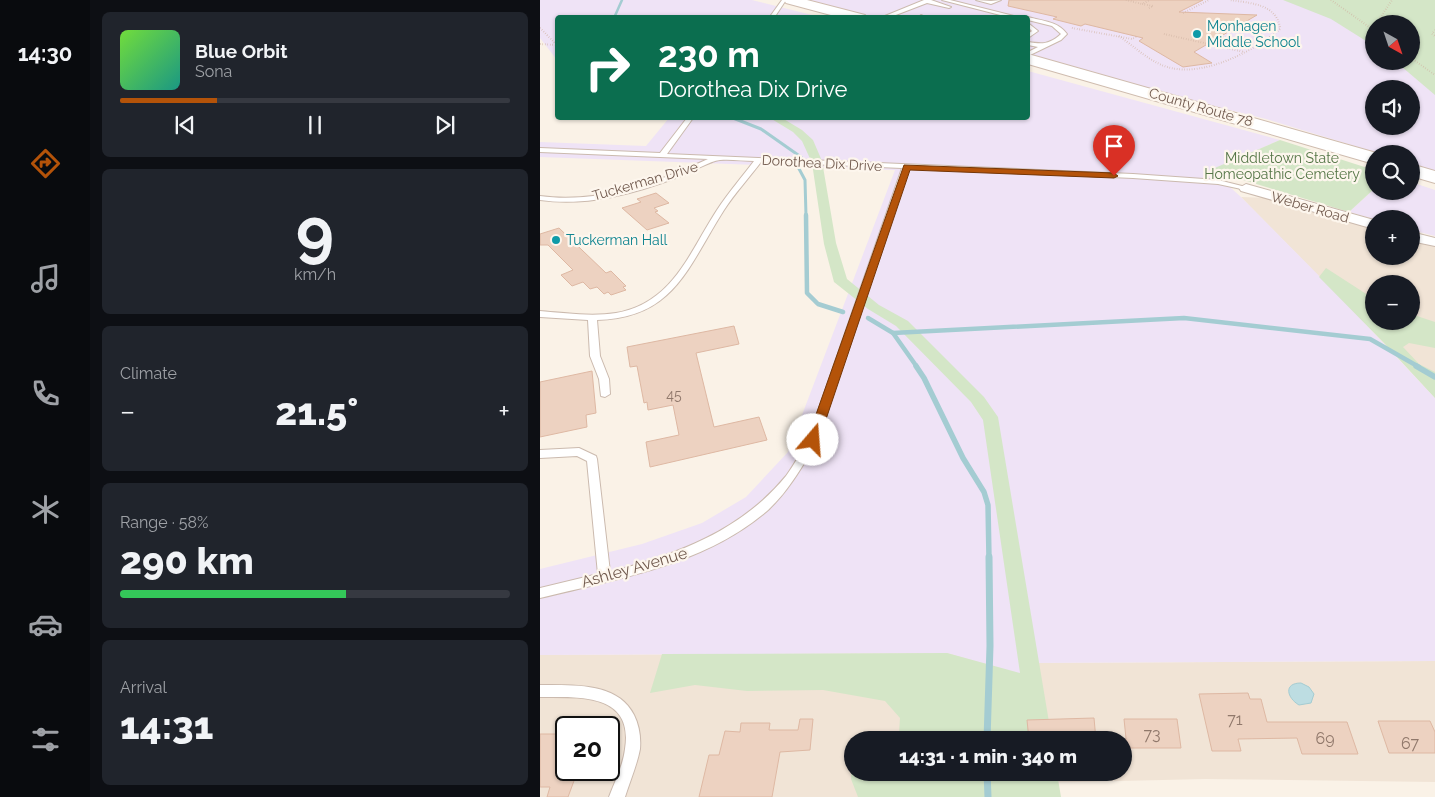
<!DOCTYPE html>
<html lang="en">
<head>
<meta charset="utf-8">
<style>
	body { margin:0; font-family:Raleway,sans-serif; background:#20242c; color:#f1f3f6; height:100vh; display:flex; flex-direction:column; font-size:19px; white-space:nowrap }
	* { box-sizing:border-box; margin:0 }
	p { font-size:16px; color:#9ea1a6 }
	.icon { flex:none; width:28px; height:28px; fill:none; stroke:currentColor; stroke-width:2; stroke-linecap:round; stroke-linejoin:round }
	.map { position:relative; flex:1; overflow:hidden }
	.details { display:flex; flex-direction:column; gap:12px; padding:12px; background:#0d0f14; width:450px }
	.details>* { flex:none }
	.banner { position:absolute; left:15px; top:15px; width:475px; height:105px; border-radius:5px; box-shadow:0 1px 4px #0004; background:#0b6e4f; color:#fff; overflow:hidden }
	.needle { width:32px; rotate:140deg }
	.buttons { position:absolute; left:825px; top:15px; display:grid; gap:10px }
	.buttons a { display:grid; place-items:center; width:55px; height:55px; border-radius:50%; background:#171b24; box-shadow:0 1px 4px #0004; font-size:25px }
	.speed { position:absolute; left:15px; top:716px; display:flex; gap:10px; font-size:25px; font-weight:700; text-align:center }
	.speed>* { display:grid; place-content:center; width:65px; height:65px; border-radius:50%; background:#171b24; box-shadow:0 1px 4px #0004; line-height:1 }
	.speed .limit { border:2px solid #111; border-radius:8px; background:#fff; color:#111 }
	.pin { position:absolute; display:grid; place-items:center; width:42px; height:42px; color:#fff; margin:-51px -21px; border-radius:50% 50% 50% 0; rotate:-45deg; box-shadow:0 0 5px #0007 }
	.pin .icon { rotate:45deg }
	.me { position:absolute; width:55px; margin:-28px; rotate:18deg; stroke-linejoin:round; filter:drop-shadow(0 0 4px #0008) }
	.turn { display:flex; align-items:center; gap:18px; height:105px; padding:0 20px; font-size:22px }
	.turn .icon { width:65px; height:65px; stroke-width:2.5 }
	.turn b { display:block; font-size:35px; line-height:42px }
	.big { font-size:38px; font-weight:800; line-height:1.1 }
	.details .card { flex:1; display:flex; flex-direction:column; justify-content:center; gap:8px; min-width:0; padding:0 18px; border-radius:8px; background:#20242c }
	.details .dial { align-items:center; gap:0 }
	.dial b { font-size:65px; line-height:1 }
	.song { display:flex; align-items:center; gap:15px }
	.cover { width:60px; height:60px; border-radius:8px; background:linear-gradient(135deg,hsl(100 70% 55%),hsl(170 70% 35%)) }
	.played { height:5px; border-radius:2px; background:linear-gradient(90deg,#b45309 25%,#363941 25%) }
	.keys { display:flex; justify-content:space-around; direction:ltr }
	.heat { display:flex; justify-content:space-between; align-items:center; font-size:28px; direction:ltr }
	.charge { height:8px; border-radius:4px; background:linear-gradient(90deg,#34c759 58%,#363941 0) }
	.trip { position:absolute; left:304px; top:731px; width:288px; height:50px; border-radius:25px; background:#171b24; box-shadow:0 1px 4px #0004; font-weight:800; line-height:50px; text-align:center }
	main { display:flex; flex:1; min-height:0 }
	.tab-bar { display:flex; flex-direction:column; width:90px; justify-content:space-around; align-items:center; background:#090b0e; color:#9ea1a6 }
	.tab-bar .icon { width:35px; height:35px }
	.tab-bar .active { color:#b45309 }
	.tab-bar b { font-size:22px; color:#f1f3f6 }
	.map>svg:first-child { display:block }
	.residential { fill:#f1e4d6; fill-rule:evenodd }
	.education { fill:#efe3f6; fill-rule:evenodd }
	.green { fill:#d4e6c7 }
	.water { fill:#bddde2; stroke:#a4ccd2 }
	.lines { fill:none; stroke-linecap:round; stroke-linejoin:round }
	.stream-far4 { stroke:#a4ccd2; stroke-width:2.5 }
	.stream-far3 { stroke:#a4ccd2; stroke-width:3 }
	.stream-far2 { stroke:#a4ccd2; stroke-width:4.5 }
	.stream-far1 { stroke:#a4ccd2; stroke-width:5.5 }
	.stream { stroke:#a4ccd2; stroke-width:7 }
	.building { fill:#edd2c1; stroke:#deb8a3 }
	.lane-casing { stroke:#cbbaae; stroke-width:2 }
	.street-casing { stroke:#cbbaae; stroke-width:2 }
	.secondary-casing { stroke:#cfbcaf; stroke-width:2 }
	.path { stroke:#d1b5a4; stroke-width:2; stroke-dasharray:0.5 2; stroke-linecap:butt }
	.lane { fill:#fff; fill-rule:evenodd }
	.street { fill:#fff; fill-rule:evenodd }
	.secondary { fill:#fff; fill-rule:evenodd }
	.route { fill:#b45309; stroke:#753606 }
	.culture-dot { fill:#0f9aa8; stroke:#fdf6ed; stroke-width:2 }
	.labels { text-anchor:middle; stroke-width:4.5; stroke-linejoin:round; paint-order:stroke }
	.far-culture-label { font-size:14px; fill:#0d838f; stroke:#fdf6ed; text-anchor:start }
	.far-street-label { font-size:14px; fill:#715a4e; stroke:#fdf6ed }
	.far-park-label { font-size:14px; fill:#557647; stroke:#fdf6ed }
	.number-label { font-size:14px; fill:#90786b }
	.street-label { font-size:16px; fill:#715a4e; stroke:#fdf6ed }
	.near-number-label { font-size:16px; fill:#90786b }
</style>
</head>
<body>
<main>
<nav class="tab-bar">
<b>14:30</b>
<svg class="icon active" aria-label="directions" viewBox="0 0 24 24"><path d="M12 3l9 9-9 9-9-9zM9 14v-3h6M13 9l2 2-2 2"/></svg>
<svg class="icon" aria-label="music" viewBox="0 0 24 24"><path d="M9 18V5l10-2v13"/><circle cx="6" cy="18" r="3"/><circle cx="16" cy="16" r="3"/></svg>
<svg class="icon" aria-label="phone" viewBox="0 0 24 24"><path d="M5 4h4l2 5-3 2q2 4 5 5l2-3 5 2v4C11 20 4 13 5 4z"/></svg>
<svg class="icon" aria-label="climate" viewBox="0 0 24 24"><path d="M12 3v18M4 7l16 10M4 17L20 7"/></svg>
<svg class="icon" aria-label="car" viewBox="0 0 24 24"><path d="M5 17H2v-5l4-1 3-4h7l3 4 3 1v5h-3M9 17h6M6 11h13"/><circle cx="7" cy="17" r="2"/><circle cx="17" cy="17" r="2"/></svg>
<svg class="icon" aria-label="filters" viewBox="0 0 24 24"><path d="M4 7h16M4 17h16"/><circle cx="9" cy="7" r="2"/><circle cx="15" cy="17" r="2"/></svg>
</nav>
<section class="details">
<div class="card">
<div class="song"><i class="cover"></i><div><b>Blue Orbit</b><p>Sona</p></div></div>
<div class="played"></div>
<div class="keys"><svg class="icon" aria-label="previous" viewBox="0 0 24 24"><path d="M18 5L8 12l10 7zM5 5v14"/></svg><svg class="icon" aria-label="pause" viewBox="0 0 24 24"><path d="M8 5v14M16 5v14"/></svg><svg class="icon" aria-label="next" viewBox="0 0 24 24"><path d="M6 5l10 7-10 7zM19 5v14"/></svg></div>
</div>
<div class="card dial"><b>9</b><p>km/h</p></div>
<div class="card"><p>Climate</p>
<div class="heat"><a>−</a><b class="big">21.5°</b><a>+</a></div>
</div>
<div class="card"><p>Range · 58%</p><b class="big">290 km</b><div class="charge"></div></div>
<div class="card"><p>Arrival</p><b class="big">14:31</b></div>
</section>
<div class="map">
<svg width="895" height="797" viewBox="0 0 895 797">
	<rect width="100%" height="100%" fill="#faf2e7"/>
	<!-- residential -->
	<g class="residential">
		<path d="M701,197L731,198L834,228V256H871V239L895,245V398L845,344ZM834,284H871V321H834Z"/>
		<path d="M407,653L491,663L895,661V782L665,779L495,783L494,797H0V655ZM26,728H69V770H26ZM312,740H582V772H312Z"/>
	</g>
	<!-- education -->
	<g class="education">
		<path d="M0,0H212L280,17L18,18L17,60L0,38Z"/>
		<path d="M253,0H776L834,42V61H861L895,86V172L871,163V154H841L726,119L488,60V18L322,17ZM834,89H871V126H834Z"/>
		<path d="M488,71L740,140L671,170L701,197L803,300L895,398V661L491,663L480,674L407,653L0,655V569L102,544L162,523L206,497L248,452L355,170L0,157V142L106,146L129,118H488Z"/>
		<path d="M871,182L895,190V236L871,230V219H834L809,212L834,189V191H871Z"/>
	</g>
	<!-- green -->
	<g class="green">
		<path d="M743,0H895V95L855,61H871V24H834V46L791,19Z"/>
		<path d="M230,118H242L262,130L273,140L282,161L296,243L307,279L339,305L368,321L444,397L458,417L512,740H344L359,733L360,718L345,701L283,690L207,691L155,685L110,693L122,654L407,653L480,673L443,420L431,402L356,326L328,309L294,282L284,244L272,163L262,141L253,132Z"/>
		<path d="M740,140L834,170V189L809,212L670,170Z"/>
		<path d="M786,268L834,299V321H871V314L895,322V348L869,343L863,347L879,364L895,372V398L845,344L779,277Z"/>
		<path d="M312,760V772L517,773L521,797H318L311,779Z"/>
	</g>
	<!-- water -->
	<path class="water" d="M761,683L769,687L774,694L771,703L759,705C747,698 743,683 761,683Z"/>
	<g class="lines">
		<!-- stream-far4 -->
		<path class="stream-far4" d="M74,18L82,0"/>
		<!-- stream-far3 -->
		<g class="stream-far3">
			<path d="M193,118L221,129L261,157"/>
			<path d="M257,165L265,180L266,216"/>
		</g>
		<!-- stream-far2 -->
		<g class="stream-far2">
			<path d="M266,215L267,293L278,304L303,312"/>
			<path d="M328,318L353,333L377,367"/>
			<path d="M353,333L644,318L830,339L879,367"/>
		</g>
		<!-- stream-far1 -->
		<g class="stream-far1">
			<path d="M376,366L384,378L423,458L444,492L448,505L449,558"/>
			<path d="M876,366L895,377"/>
		</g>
		<!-- stream -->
		<g class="stream">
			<path d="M447,740L450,646L449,557"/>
			<path d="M447,772L448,797"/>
		</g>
	</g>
	<!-- building -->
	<g class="building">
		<path d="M469,0H663L639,12L717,15L654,52L672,63L643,67L599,41L603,38L545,24L541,26L513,19L517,17L468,6Z"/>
		<path d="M116,193L129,203L114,208L118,211L115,212L129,223L107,230L82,208L101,202L97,199Z"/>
		<path d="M19,228L66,273L71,271L86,286L83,287L86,290L71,295L68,292L64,294L57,287L50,289L43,282L32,286L21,275L33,270L8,245H0V234Z"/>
		<path d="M194,326L199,344L156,353L174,427L219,417L227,440L110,467L106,442L139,435L133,405L108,410L107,402L104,403L97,366L90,367L87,347Z"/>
		<path d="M52,371L56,413L46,415L47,427L0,437V382Z"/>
		<path d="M708,693L710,699H721L727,722H807L818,754H762L757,738L698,739L701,751H672L659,694Z"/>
		<path d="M554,718L556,740H489L487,720Z"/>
		<path d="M260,719H273L270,750L240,752L232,797H159L169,755H179L185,731L200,732L201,723H230L229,730H258Z"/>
		<path d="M584,719H637L641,748H587Z"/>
		<path d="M838,721H890L895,732V753H849Z"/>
		<path d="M0,734H26V746L19,766H26V770H38L28,797H7L10,787H0Z"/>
	</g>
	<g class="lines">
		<!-- lane casing -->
		<g class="lane-casing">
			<g id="lane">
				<path d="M242,0H246L234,18H229Z"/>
				<path d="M384,0H391L411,7L409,8L387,3L348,18H340Z"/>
				<path d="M402,0H410L482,18H472Z"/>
				<path d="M436,0L451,1L461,0L451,4Z"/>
				<path d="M381,15L383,16L384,18H378Z"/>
				<path d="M488,17C502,21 518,21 527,34L521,40L488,56V52L498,47L488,45V42C502,44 509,45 521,34L512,26L488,20Z"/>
				<path d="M488,23L498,31L488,38V34L492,31L488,27Z"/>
				<path d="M147,118H153L127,154L593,174L678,180L710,188L706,190L678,184L593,178L369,168L278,440C263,465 249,491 227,511C164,565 78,579 0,598V588L58,574L47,461L37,456L0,458V450L39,448L56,456L57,459L70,572C136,555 201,531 246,476C254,465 261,452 268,440L362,168L221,162C209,178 195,193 184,210C148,266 135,318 57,320L60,356L69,379L70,394L65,397L61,396L59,379L50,356L48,320L0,317V311C25,313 51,317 76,313C133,303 149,253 177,210C188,193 202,177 214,161C203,161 191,159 180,160C170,161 152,172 141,176C97,193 48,207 0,200V196C57,204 117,183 168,159L0,152V148L120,153Z"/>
				<path d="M0,685C32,685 78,682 94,715C99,725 101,737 100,749C97,765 90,781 85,797H69C75,781 83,766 85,749C94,693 39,697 0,697Z"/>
			</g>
		</g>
		<!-- street casing -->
		<g class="street-casing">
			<g id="street">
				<path d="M706,184L834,220V229L701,191L699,188Z"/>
				<path d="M871,232L895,238V246L871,241Z"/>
			</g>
		</g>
		<!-- secondary casing -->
		<g class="secondary-casing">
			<g id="secondary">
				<path d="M244,0H267L325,15L327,18H302L246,3Z"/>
				<path d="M488,54L840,154H834V164L827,162L488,64Z"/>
				<path d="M871,164L895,171V183L871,176Z"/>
			</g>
		</g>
		<!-- path -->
		<g class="path">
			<path d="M586,0L602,4"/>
			<path d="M791,0L832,29"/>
			<path d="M609,8L613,6L602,4L610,0"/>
			<path d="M643,13L669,0"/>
			<path d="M836,24L852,0"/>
			<path d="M0,28L18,46"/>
			<path d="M532,28L592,39L596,37"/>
			<path d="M895,30L892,34L895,36"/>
			<path d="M624,34L704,52"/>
			<path d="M579,36C595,47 612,64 631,68C666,76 714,51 740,29C738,4 710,3 690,0"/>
			<path d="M683,37L716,45"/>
			<path d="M0,44L16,45"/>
			<path d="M871,58L895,75"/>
		</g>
		<!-- lane -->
		<use href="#lane" class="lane"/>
		<!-- street -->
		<use href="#street" class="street"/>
		<!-- secondary -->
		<use href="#secondary" class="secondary"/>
	</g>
	<!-- route -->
	<path class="route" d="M364,165L574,173L578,176L574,178L370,170L279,440L277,443H269L267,440Z"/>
	<!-- markers -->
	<g class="culture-dot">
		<circle cx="657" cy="34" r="5"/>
		<circle cx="16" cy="240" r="5"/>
	</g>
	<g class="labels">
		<!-- far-culture labels -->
		<g class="far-culture-label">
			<text x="667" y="31">Monhagen<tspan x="667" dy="16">Middle School</tspan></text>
			<text x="26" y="245">Tuckerman Hall</text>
		</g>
		<!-- far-street labels -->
		<g class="far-street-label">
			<text transform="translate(661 107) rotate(16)" y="5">County Route 78</text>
			<text transform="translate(282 163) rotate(3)" y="5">Dorothea Dix Drive</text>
			<text transform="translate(105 181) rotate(-16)" y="5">Tuckerman Drive</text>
			<text transform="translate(770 207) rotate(16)" y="5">Weber Road</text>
		</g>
		<!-- far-park labels -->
		<g class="far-park-label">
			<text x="742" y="163">Middletown State<tspan x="742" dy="16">Homeopathic Cemetery</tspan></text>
		</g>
		<!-- number labels -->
		<g class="number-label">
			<text x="134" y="400">45</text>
		</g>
		<!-- street labels -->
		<g class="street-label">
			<text transform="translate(94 567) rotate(-16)" y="6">Ashley Avenue</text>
		</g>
		<!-- near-number labels -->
		<g class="near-number-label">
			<text x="695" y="725">71</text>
			<text x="612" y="740">73</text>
			<text x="785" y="744">69</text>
			<text x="870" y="749">67</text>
		</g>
	</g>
</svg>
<div class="buttons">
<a><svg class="needle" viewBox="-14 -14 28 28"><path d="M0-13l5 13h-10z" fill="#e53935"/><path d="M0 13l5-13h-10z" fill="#9ea1a6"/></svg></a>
<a><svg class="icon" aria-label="sound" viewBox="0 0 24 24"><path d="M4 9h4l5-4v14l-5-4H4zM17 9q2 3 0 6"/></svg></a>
<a><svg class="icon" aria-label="search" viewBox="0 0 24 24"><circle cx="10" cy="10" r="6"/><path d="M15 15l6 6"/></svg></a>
<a>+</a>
<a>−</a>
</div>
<div class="speed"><div class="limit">20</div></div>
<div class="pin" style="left:574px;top:176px;background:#d93025"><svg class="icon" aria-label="arrive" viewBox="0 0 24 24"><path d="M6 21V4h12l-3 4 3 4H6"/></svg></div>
<svg class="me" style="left:273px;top:440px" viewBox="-20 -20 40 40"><circle r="19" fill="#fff"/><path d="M0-13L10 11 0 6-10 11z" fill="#b45309"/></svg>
<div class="trip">14:31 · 1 min · 340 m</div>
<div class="banner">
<div class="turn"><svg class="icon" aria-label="right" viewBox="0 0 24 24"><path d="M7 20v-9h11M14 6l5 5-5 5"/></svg><div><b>230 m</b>Dorothea Dix Drive</div></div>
</div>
</div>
</main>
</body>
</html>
